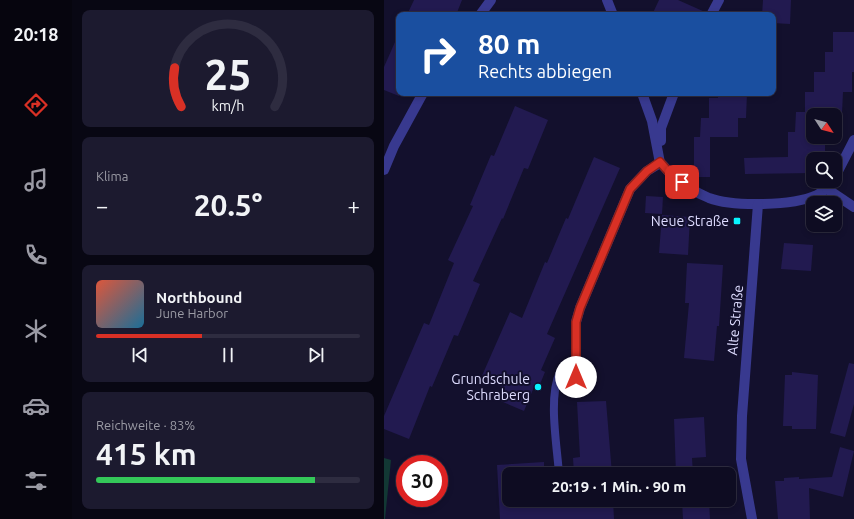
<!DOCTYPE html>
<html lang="de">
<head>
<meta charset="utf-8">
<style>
	body { margin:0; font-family:Ubuntu,sans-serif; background:#1c1a2f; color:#f1f3f6; height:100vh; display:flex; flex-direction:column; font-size:15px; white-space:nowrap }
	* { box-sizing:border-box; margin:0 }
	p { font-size:13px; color:#9b9ba5 }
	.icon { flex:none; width:22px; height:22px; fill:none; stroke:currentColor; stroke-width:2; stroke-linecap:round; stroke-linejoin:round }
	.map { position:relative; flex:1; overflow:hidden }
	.side { display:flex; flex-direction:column; gap:10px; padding:10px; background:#080713; width:312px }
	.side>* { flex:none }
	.hud { position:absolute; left:12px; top:12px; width:380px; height:84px; border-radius:8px; box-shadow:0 2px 6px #0003,0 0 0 1px #2e2c40; background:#1a4fa0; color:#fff; overflow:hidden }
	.needle { width:26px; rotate:126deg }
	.controls { position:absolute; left:422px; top:108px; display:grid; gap:8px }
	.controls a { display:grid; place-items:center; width:36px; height:36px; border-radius:8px; background:#0e0c22; box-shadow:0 2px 6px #0003,0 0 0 1px #2e2c40; font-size:20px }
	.speed { position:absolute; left:12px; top:455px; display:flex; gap:8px; font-size:20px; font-weight:700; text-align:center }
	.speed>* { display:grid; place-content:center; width:52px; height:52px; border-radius:50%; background:#0e0c22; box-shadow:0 2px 6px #0003,0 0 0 1px #2e2c40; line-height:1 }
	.speed .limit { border:6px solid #d22; background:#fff; color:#111 }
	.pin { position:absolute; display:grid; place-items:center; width:34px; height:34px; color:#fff; margin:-17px; border-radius:8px; box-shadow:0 2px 6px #0006 }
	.me { position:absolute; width:44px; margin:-22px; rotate:0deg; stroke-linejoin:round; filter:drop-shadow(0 0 3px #0008) }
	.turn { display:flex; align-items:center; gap:14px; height:84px; padding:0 16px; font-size:18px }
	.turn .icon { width:52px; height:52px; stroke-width:2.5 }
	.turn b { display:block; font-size:28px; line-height:34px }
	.big { font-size:30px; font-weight:600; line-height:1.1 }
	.side .tile { flex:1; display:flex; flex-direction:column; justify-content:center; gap:6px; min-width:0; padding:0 14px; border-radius:8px; background:#1c1a2f }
	.side .dial { align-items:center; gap:0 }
	.dial svg { height:104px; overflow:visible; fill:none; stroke:#2e2c40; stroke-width:7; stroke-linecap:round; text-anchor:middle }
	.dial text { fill:#f1f3f6; stroke:none }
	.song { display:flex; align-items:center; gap:12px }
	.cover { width:48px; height:48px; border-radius:6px; background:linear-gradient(135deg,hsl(10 70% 55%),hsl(200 70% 35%)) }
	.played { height:4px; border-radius:2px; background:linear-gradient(90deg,#d93025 40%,#2e2c40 40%) }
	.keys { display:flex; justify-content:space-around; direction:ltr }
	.heat { display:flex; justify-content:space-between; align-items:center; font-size:22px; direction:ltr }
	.charge { height:6px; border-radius:3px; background:linear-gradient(90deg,#34c759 83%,#2e2c40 0) }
	.trip { position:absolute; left:118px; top:467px; width:234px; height:40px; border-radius:8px; background:#0e0c22; box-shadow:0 2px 6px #0003,0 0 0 1px #2e2c40; font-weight:600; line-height:40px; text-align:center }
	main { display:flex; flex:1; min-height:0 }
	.menu { display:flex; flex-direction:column; width:72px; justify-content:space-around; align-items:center; background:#06050e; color:#9b9ba5 }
	.menu .icon { width:28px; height:28px }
	.menu .current { color:#d93025 }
	.menu b { font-size:18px; color:#f1f3f6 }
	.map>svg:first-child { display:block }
	.green { fill:#123834 }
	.building { fill:#221a50 }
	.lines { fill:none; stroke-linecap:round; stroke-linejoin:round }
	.service { stroke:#38398f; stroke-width:8 }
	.minor { stroke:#38398f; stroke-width:10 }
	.route-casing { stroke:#8d1f18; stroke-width:10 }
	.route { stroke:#d93025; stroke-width:7 }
	.poi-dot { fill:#08f4ff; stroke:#13102d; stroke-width:1.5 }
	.labels { text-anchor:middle; stroke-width:4; stroke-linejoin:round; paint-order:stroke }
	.poi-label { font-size:14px; fill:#dedcff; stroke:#13102d; text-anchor:end }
	.street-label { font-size:14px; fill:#dedcff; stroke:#13102d }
</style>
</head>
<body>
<main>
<nav class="menu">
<b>20:18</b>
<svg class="icon current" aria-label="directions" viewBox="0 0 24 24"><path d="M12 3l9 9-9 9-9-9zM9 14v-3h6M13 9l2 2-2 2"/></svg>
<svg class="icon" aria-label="music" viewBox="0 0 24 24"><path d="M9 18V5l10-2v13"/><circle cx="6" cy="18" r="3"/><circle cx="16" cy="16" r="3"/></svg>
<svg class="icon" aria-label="phone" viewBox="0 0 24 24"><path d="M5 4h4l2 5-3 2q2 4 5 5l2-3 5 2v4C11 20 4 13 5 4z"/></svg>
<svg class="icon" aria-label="climate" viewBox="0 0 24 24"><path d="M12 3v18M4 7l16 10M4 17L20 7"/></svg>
<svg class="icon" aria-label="car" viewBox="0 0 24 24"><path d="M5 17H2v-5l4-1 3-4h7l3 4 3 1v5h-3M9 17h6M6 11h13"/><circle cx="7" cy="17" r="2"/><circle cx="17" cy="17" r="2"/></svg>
<svg class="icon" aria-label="filters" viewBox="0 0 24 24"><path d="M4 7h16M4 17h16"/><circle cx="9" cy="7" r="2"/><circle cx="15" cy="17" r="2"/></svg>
</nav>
<section class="side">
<div class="tile dial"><svg viewBox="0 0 100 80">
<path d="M14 69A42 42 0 1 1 86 69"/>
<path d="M14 69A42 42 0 0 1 9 39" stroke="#d93025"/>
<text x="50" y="56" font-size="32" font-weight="700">25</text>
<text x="50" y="72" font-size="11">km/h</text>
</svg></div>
<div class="tile"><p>Klima</p>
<div class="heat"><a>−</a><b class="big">20.5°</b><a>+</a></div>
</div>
<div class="tile">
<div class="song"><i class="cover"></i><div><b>Northbound</b><p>June Harbor</p></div></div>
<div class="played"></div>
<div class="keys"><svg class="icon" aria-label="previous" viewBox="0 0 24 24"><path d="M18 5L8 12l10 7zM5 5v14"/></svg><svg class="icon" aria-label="pause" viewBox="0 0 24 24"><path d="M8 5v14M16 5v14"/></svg><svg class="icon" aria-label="next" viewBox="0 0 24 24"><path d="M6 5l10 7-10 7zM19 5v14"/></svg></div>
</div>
<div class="tile"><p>Reichweite · 83%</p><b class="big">415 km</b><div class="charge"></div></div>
</section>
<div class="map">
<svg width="470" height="519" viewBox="0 0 470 519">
	<rect width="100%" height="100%" fill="#13102d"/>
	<!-- green -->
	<path class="green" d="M0,458L7,460L1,519H0Z"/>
	<!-- building -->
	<g class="building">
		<path d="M30,0H78L72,15H23Z"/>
		<path d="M275,0H294L321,12V15H268Z"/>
		<path d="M379,0H407L406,24L389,23V15H378Z"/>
		<path d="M449,32H470V72H468V92H459L458,113L450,112V115H429V137H441V159H429V173L361,174L360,158L404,157V132H411L412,112H421V92H430V72H441V52H449Z"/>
		<path d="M15,33V96L0,90V67Z"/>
		<path d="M334,93H363L362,118H354V137H316L317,118H325V98H334Z"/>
		<path d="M131,106L164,120L144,169L140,168L119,219L118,218L89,281L96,284L74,336L70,335L48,387L46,386L25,439L0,429V416L40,323L45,325L70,263L64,260L89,206L86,205L107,155L110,156Z"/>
		<rect x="310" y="137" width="16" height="40"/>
		<path d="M210,157L236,168L163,334L171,338L157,370L161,372L154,389L150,387L140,411L112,399L118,387L97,378L126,312L138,318L161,262L163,263L182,218L184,219Z"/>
		<path d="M262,196L279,197L278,214L261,213Z"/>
		<path d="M278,215L306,217L304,255L275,253Z"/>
		<path d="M400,243L429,245L427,271L397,269Z"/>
		<path d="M303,263L339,265L335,326H333L330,361L300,358L305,303H301Z"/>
		<path d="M465,363L470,364V404L461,437L446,433Z"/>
		<path d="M408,372L434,375L432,429H408V426H399L401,375H408Z"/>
		<path d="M222,401L228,474H190L189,458L196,457L193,402Z"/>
		<path d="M320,417L322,457L308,458L309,474H292L290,419Z"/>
		<path d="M456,447L470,451L459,497L425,488L426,519H394L391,481H400V478L415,477V479L448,477Z"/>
		<path d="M160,462V474H125V500H162V503L192,502V500H229L230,519H116L113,465Z"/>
		<path d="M293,500H325L326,519H299L298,501L293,502Z"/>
	</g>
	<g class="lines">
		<!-- service -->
		<path class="service" d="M175,474C173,445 164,397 176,372L192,377"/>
		<!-- minor -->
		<g class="minor">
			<path d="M223,0L229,15"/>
			<path d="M96,15L107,0"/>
			<path d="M327,15L335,0"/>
			<path d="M258,93L268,121L276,163"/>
			<path d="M277,141V128L290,93"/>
			<path d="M276,163C282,167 285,174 291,178C301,186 313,193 325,198C349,207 409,206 433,195C440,191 444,187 448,181"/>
			<path d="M0,170L10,146L39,93"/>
			<path d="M451,177L470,140"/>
			<path d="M443,189L470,207"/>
			<path d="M192,377V322L196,308L246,189L263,171L276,163"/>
			<path d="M368,519L357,459L358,416L374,204"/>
		</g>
	</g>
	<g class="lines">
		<!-- route casing -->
		<g class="route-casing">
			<path id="route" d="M192,377V322L196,308L246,189L263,171L276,162L289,177L298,182"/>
		</g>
		<!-- route -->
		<use href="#route" class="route"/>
	</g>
	<!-- markers -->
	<g class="poi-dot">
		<rect x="349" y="217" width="8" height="8" rx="2"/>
		<circle cx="154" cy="387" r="4"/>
	</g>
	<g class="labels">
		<!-- poi labels -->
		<g class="poi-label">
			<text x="345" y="226">Neue Straße</text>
			<text x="146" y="384">Grundschule<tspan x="146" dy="16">Schraberg</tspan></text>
		</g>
		<!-- street labels -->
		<g class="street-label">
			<text transform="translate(351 320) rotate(-85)" y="5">Alte Straße</text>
		</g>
	</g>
</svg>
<div class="controls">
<a><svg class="needle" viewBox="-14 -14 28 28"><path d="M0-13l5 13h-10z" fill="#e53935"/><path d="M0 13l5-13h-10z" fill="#9b9ba5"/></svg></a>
<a><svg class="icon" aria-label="search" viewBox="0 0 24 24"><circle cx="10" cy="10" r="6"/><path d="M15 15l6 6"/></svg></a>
<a><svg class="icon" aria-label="layers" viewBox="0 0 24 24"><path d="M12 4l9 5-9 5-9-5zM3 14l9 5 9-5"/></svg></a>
</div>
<div class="speed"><div class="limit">30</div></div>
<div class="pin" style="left:298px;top:182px;background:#d93025"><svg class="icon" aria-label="arrive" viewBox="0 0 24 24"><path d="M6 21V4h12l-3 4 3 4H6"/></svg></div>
<svg class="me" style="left:192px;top:377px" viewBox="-20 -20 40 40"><circle r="19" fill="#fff"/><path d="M0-13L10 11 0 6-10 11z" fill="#d93025"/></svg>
<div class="trip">20:19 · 1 Min. · 90 m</div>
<div class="hud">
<div class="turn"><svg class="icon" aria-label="right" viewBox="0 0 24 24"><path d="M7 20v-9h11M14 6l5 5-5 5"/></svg><div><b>80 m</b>Rechts abbiegen</div></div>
</div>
</div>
</main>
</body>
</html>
